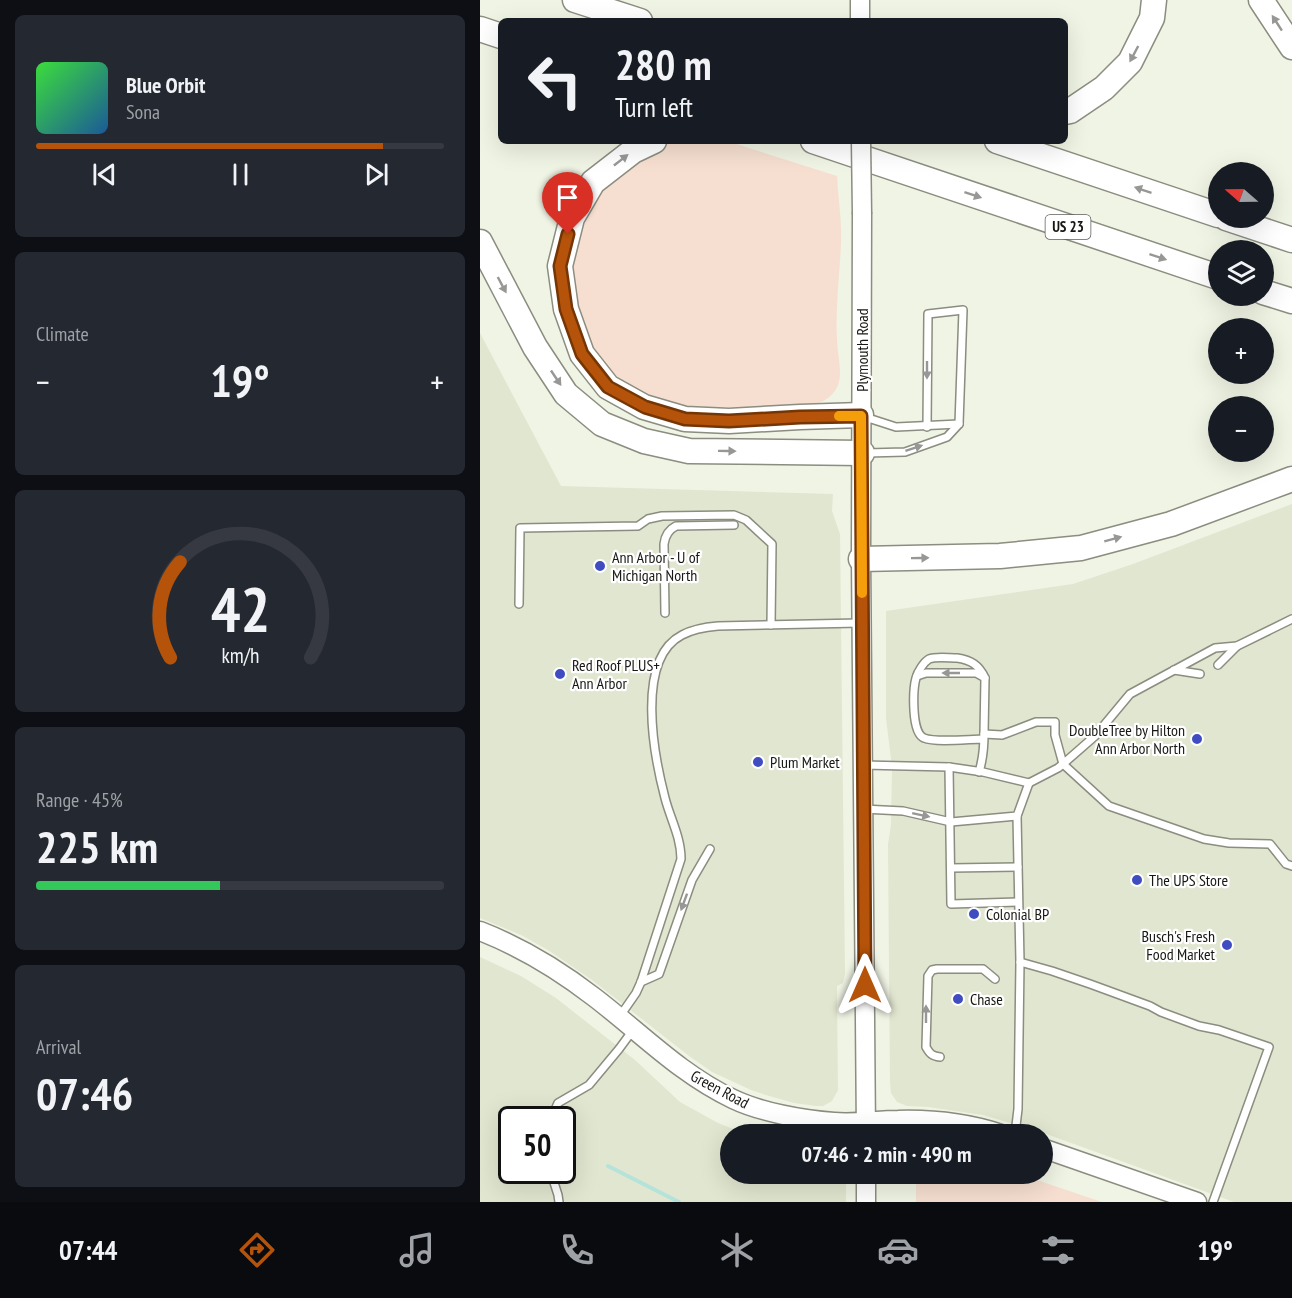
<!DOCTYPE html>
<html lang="en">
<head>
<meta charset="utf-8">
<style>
	body { margin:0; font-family:"PT Sans Narrow",sans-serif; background:#242831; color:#f1f3f6; height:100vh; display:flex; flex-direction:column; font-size:22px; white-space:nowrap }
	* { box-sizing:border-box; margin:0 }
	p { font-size:20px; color:#9ea1a6 }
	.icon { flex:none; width:33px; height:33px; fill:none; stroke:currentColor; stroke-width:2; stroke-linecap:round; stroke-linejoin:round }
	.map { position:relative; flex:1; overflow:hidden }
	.side { display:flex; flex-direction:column; gap:15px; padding:15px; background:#0d0f14; width:480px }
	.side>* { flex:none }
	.banner { position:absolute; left:18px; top:18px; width:570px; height:126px; border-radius:9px; box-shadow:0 6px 24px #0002; background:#171b24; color:#f1f3f6; overflow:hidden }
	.needle { width:39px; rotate:290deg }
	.fabs { position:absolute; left:728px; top:162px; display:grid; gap:12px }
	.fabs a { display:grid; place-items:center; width:66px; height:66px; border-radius:50%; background:#171b24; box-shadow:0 6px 24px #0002; font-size:30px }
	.speed { position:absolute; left:18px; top:1106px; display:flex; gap:12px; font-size:30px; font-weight:700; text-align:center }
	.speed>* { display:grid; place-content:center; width:78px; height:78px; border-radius:50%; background:#171b24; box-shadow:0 6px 24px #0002; line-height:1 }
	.speed .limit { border:3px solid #111; border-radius:9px; background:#fff; color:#111 }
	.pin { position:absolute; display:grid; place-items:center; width:51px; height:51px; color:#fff; margin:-62px -26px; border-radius:50% 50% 50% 0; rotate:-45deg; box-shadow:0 0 6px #0007 }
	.pin .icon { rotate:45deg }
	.me { position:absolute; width:66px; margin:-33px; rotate:0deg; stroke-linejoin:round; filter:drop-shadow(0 0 4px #0008) }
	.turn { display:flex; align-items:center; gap:21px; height:126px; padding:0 18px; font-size:27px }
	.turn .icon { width:78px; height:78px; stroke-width:2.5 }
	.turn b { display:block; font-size:42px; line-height:51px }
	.big { font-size:45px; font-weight:700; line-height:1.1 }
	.side .widget { flex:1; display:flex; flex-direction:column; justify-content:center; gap:9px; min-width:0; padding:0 21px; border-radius:9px; background:#242831 }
	.side .dial { align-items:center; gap:0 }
	.dial svg { height:156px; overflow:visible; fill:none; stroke:#363941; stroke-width:7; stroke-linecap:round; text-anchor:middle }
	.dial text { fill:#f1f3f6; stroke:none }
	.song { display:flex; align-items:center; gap:18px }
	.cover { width:72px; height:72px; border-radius:9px; background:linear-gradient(135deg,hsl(120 70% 55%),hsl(210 70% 35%)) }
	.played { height:6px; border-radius:3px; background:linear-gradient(90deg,#b45309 85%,#363941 85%) }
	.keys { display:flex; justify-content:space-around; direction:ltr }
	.heat { display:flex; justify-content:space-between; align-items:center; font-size:33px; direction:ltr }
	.charge { height:9px; border-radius:4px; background:linear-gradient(90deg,#34c759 45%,#363941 0) }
	.trip { position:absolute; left:240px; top:1124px; width:333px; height:60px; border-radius:30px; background:#171b24; box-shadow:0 6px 24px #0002; font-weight:700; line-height:60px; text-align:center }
	.tab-bar { display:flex; height:96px; justify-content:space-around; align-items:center; background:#090b0e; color:#9ea1a6 }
	.tab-bar .icon { width:42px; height:42px }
	.tab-bar .active { color:#b45309 }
	.tab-bar b { font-size:27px; color:#f1f3f6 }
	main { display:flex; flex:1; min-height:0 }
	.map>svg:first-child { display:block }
	.built { fill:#e1e6d0; fill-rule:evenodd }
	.green { fill:#f6dfd0 }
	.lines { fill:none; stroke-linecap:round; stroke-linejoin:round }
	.stream { stroke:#b6e3d9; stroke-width:4 }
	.lane-casing { stroke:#8a8d7f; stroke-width:10 }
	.secondary-casing { stroke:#8a8d7f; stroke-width:21 }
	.highway-casing { stroke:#8a8d7f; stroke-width:27 }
	.lane { stroke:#fff; stroke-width:7 }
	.secondary { stroke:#fff; stroke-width:18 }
	.highway { stroke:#fff; stroke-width:24 }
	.secondary-bridge-casing { stroke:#8a8d7f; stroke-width:21; stroke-linecap:butt }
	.secondary-bridge { stroke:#fff; stroke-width:18 }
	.oneway { fill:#979795 }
	.route-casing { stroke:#753606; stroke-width:15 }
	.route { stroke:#b45309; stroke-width:10 }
	.slow { stroke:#f59e0b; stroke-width:10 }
	.poi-dot { fill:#3f4dc1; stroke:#fff; stroke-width:2 }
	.labels { text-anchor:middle; stroke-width:4.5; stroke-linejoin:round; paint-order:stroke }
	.shield { fill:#fff; stroke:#5d5d5a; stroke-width:1.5 }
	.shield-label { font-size:15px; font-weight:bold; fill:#171813 }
	.street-label { font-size:16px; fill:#171813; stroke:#fff }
	.poi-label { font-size:16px; fill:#171813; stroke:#fff; text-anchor:start }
</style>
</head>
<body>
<main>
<section class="side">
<div class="widget">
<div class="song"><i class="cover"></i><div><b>Blue Orbit</b><p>Sona</p></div></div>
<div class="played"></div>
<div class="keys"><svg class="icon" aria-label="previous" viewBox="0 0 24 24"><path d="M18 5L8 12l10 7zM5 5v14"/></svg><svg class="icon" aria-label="pause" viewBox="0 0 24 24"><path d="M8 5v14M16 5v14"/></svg><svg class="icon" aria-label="next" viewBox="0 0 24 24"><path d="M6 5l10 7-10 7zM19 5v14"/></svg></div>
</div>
<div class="widget"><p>Climate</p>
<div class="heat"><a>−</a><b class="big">19°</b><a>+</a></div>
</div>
<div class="widget dial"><svg viewBox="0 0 100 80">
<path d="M14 69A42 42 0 1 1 86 69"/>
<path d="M14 69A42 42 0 0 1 19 20" stroke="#b45309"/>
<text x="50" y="56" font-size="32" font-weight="700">42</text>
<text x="50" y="72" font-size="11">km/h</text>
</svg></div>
<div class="widget"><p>Range · 45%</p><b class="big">225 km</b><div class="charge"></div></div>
<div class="widget"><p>Arrival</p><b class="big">07:46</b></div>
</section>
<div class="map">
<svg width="812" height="1202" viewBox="0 0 812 1202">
	<rect width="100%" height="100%" fill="#f0f4e4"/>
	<!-- built -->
	<g class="built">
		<path d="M0,333L81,486L353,494L352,511L360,534L365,973L363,983L357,986L358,1090L352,1101L343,1106H336L314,1103L289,1096L271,1090L232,1072L209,1056L112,980L68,950L41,935L0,918Z"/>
		<path d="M812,504V1202H754L558,1131L503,1115L448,1107L427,1106L417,1102L411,1093L410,1082L408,845L411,825L412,767L406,718V611L593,584L653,564Z"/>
		<path d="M0,957L41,976L76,998L155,1060L200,1102L238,1123L266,1134H250V1173H366V1202H0ZM32,1119H82V1170H32Z"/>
	</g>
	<!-- green -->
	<g class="green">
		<path d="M211,141H247L357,176C358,198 362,220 361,242C360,274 355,307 357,339C357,354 363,371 358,385C352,400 338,404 324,407H215L186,402L145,384L119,359L95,321L90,271L99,225L120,189L179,145Z"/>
		<path d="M436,1173H536L622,1202H436Z"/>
	</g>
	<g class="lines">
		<!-- stream -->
		<path class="stream" d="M128,1166L199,1202"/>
		<!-- lane casing -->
		<g class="lane-casing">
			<g id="lane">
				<path d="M385,417L416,427L479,424"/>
				<path d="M387,453L425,452L467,437L479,424L483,310L448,314L447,427"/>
				<path d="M39,604L40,528L158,526L168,519L182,516L254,515L266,520L292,544L291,625"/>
				<path d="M185,613L184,544C185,536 188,530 196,526L254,525"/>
				<path d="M738,665L757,646"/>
				<path d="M694,670L720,674"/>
				<path d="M437,676L446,673H496L505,678"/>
				<path d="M504,734L522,735L556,722H575V735L583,764L629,806L724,839L749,843L790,844L806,864L812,866"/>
				<path d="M383,765L469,767L503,772L549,783L578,768L583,764L615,736L650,694L735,648L757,646L812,619"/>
				<path d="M469,767L471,904L538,902"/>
				<path d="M499,772C503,759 504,747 504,734L505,678C499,665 491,660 477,658C469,658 456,656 449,659C444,662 438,671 436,678C433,689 431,733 444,738C456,743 490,739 504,739"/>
				<path d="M383,809L423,811L471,822L537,816L549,783"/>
				<path d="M471,868L538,867"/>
				<path d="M540,962L572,971L610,984L670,1006L681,1012L719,1026L739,1030L789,1047L733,1202"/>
				<path d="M161,982L179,974L212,880L230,849"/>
				<path d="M140,1016L156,993L161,982L201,859C201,837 190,818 185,798C174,756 155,659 202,635C213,629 226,627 238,626L380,623"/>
				<path d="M460,1057C452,1056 450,1054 446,1047L448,976L452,970L457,969H503L515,979"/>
				<path d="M71,1119L78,1103L109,1085L139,1049L153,1030"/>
				<path d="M535,1134L538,1109L540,962L537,816"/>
				<path d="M70,1170L78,1195L79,1202"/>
			</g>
		</g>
		<!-- secondary casing -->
		<g class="secondary-casing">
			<g id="secondary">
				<path d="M380,21V0"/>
				<path d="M382,214L381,559L386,1134"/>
				<path d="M0,931C41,947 79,970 114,997C160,1032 200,1074 253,1099C280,1112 323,1120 354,1122C375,1124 397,1120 418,1120C452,1119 488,1123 521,1134"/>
				<path d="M562,1148L717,1202"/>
				<path d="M386,1173V1202"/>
			</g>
		</g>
		<!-- highway casing -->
		<g class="highway-casing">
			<g id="highway">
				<path d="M95,0L160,21"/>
				<path d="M781,0L812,47"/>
				<path d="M0,29L21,36"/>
				<path d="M585,112L590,111L624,88L650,62L672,18L674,0"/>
				<path d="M174,141L153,151L113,182L92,218L80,266L86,309L102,354L128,387L164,407L205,419L249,421L320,417L381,415"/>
				<path d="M333,141L738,277"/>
				<path d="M517,141L738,215"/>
				<path d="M746,218L812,240"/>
				<path d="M0,242L55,347L86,394L122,424L164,441L209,451L382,453"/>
				<path d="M783,292L812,301"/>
				<path d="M381,559L520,556L601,548L691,524L812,479"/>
			</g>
		</g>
		<!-- lane -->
		<use href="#lane" class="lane"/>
		<!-- secondary -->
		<use href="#secondary" class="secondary"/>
		<!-- highway -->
		<use href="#highway" class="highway"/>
		<!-- secondary-bridge casing -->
		<g class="secondary-bridge-casing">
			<path id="secondary-bridge" d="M381,141L382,214"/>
		</g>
		<!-- secondary-bridge -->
		<use href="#secondary-bridge" class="secondary-bridge"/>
	</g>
	<!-- one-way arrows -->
	<defs><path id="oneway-solid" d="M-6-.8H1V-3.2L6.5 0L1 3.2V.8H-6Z" transform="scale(1.5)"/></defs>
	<g class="oneway">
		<use href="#oneway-solid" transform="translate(797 23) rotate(-123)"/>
		<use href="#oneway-solid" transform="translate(654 54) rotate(118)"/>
		<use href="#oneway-solid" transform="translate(141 160) rotate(-38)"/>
		<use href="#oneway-solid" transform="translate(663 190) rotate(-161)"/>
		<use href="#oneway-solid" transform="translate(493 195) rotate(18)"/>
		<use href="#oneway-solid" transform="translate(678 257) rotate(18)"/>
		<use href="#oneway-solid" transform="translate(22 285) rotate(62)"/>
		<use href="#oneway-solid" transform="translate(447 370) rotate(90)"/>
		<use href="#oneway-solid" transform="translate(76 378) rotate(56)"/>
		<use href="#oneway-solid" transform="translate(434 448) rotate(-18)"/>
		<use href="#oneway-solid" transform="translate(247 451) rotate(1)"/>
		<use href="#oneway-solid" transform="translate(633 539) rotate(-15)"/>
		<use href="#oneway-solid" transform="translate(440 558) rotate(-1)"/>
		<use href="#oneway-solid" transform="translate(471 673) rotate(-180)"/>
		<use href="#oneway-solid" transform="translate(441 815) rotate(12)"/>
		<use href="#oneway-solid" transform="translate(204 902) rotate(110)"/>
		<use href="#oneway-solid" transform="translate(446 1014) rotate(-90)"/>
	</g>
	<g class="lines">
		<!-- route casing -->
		<g class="route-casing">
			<path id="route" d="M88,234L80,266L86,309L102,354L128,387L165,407L205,419L249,421L320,417L381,416L385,985"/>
		</g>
		<!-- route -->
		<use href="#route" class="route"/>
		<!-- slow -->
		<path class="slow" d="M359,416H381L382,593"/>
	</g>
	<!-- markers -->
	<g class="poi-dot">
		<circle cx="120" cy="566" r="6"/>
		<circle cx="80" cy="674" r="6"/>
		<circle cx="717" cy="739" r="6"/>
		<circle cx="278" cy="762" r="6"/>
		<circle cx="657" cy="880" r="6"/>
		<circle cx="494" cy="914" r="6"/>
		<circle cx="747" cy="945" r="6"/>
		<circle cx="478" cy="999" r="6"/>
	</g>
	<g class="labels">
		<!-- shield labels -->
		<rect class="shield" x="565.5" y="215" width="45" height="24" rx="4.5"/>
		<g class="shield-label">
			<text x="588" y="232">US 23</text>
		</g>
		<!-- street labels -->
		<g class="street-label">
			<text transform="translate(382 350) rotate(-90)" y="6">Plymouth Road</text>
			<text transform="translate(240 1089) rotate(28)" y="6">Green Road</text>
		</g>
		<!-- poi labels -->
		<g class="poi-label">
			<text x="132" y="563">Ann Arbor - U of<tspan x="132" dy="18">Michigan North</tspan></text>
			<text x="92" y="671">Red Roof PLUS+<tspan x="92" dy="18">Ann Arbor</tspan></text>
			<text x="705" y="736" text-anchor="end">DoubleTree by Hilton<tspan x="705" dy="18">Ann Arbor North</tspan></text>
			<text x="290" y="768">Plum Market</text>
			<text x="669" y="886">The UPS Store</text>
			<text x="506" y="920">Colonial BP</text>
			<text x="735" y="942" text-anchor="end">Busch's Fresh<tspan x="735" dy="18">Food Market</tspan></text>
			<text x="490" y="1005">Chase</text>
		</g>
	</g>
</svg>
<div class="fabs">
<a><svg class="needle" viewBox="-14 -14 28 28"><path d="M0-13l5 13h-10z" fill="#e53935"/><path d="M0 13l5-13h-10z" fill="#9ea1a6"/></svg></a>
<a><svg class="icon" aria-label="layers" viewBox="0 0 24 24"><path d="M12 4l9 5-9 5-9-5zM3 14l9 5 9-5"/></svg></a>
<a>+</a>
<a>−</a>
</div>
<div class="speed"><div class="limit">50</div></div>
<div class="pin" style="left:88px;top:234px;background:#d93025"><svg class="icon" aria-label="arrive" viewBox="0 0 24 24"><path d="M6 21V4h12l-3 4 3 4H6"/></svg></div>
<svg class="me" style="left:385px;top:985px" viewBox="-20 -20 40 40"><path d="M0-17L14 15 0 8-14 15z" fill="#b45309" stroke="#fff" stroke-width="4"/></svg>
<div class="trip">07:46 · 2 min · 490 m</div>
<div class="banner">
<div class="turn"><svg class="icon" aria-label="left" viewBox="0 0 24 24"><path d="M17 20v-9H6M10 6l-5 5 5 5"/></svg><div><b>280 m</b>Turn left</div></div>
</div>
</div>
</main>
<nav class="tab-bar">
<b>07:44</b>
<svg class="icon active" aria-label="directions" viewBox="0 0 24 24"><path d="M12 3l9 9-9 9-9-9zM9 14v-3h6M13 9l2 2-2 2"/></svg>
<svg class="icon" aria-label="music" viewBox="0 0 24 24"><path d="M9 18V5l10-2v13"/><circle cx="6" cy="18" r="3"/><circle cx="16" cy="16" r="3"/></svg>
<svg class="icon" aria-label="phone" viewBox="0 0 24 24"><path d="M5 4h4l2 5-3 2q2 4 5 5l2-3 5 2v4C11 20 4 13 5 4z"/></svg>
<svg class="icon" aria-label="climate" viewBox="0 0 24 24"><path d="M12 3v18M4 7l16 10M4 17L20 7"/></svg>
<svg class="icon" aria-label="car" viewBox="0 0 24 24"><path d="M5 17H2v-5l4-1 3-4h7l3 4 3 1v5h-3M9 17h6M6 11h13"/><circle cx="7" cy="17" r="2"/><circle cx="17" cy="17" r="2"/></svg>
<svg class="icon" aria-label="filters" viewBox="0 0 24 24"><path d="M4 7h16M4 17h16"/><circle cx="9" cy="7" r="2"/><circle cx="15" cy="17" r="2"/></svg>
<b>19°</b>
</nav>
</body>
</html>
